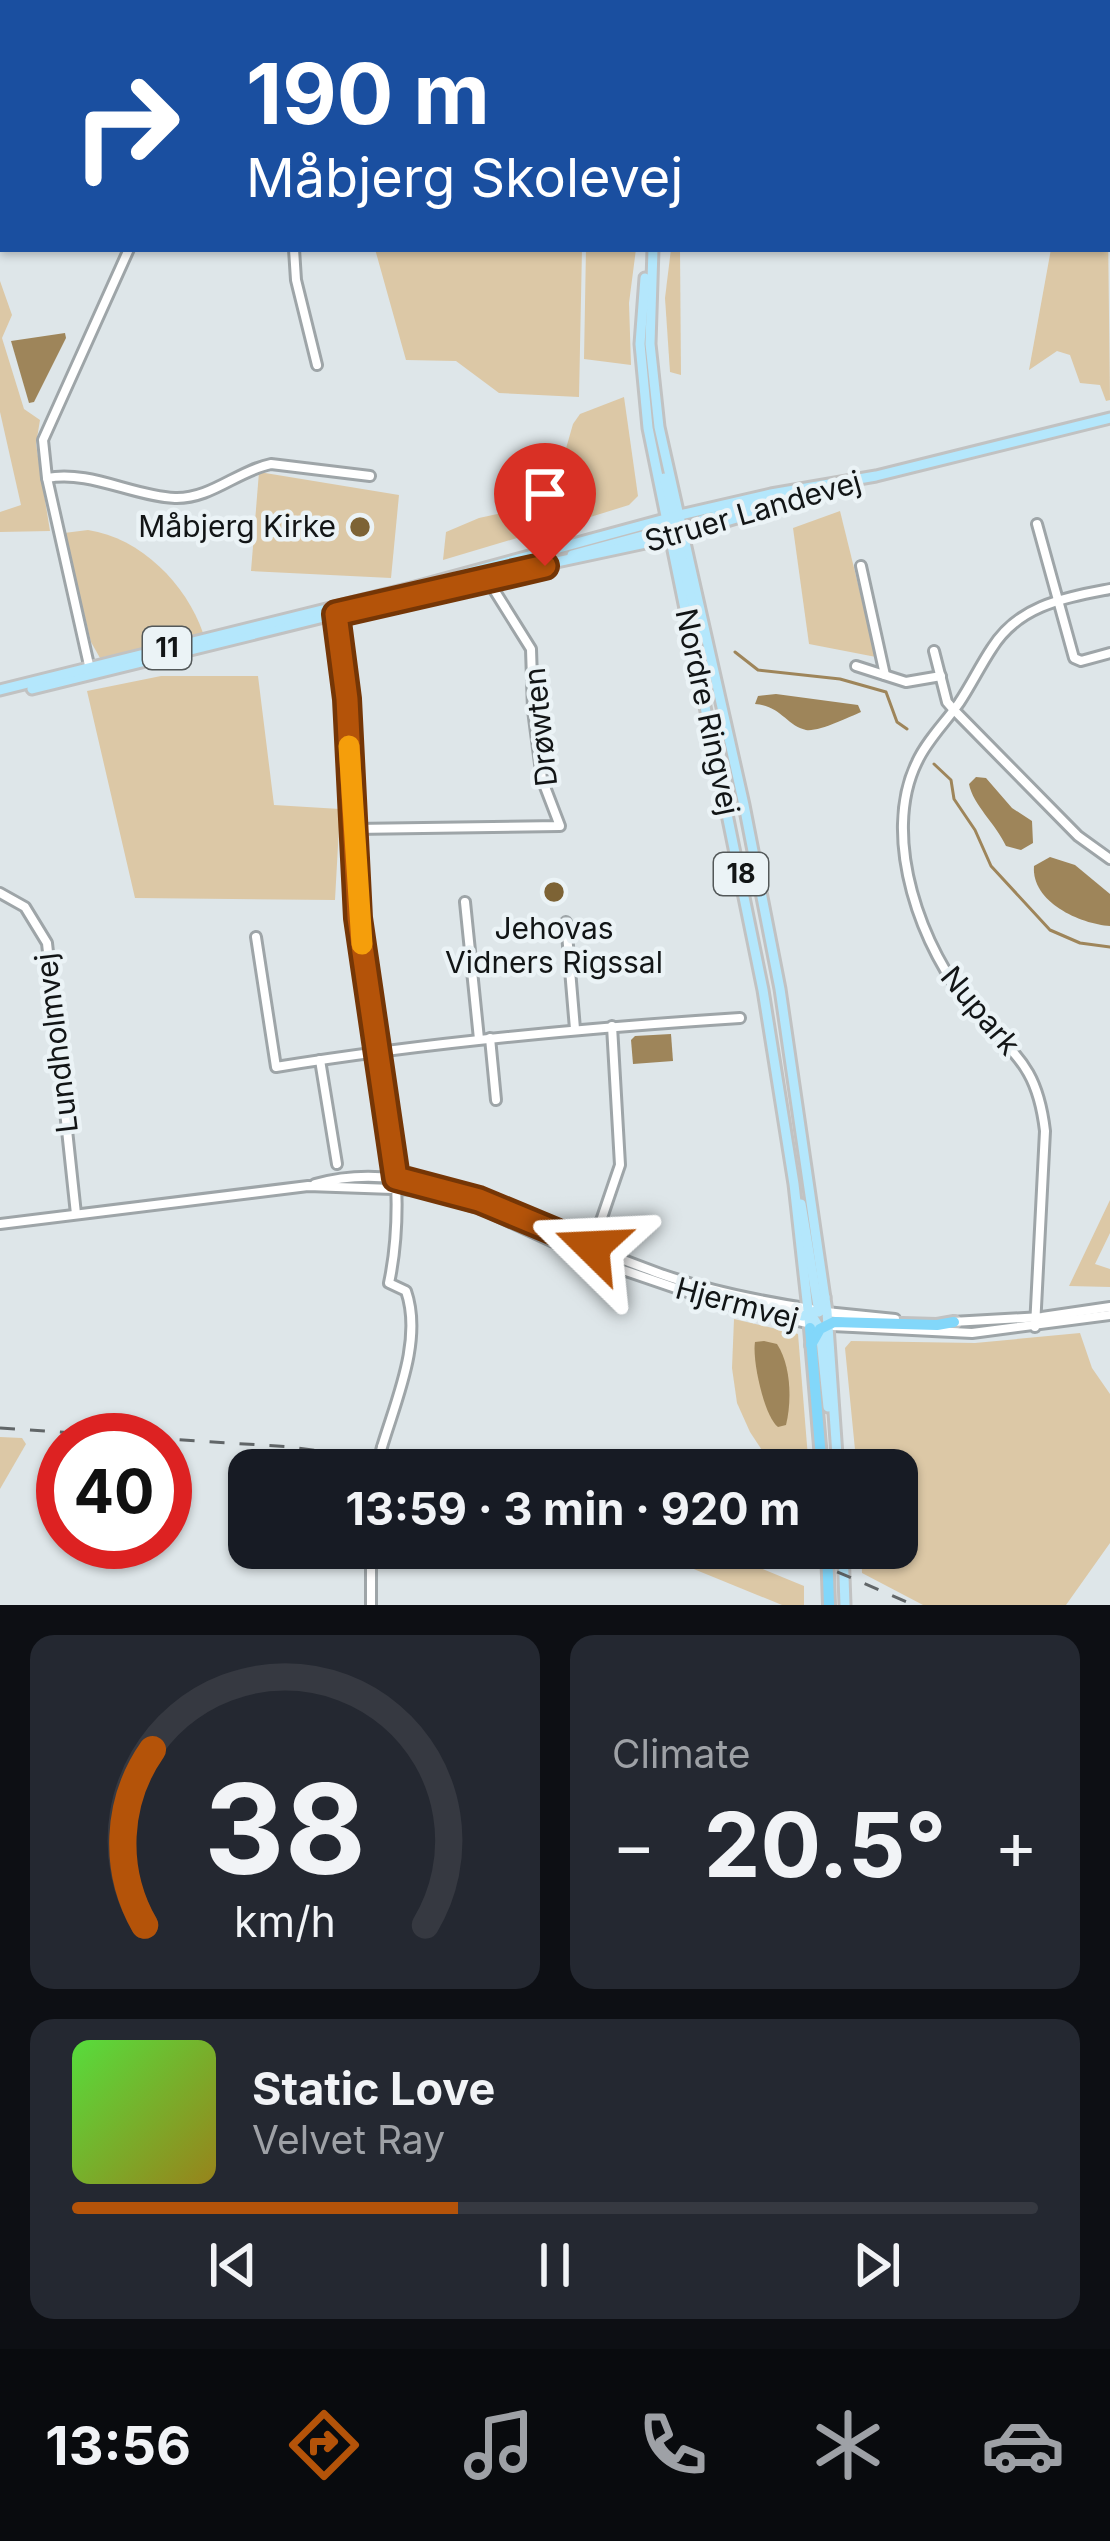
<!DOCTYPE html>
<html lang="en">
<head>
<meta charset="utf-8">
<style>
	body { margin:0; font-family:Inter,sans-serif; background:#242831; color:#f1f3f6; height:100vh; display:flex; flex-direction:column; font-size:45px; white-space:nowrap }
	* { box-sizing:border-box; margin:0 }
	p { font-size:39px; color:#9ea1a6 }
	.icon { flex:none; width:66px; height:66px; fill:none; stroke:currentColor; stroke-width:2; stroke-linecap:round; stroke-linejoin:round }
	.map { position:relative; height:1605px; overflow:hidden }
	.sheet { display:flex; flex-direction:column; gap:30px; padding:30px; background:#0d0f14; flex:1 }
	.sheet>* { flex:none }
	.top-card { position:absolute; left:0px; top:0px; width:1110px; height:252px; box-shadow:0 3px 9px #0004; background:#1a4fa0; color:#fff; overflow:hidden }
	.speed { position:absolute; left:36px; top:1413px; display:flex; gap:24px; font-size:60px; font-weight:700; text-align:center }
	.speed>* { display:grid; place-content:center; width:156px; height:156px; border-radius:50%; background:#171b24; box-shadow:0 3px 9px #0004; line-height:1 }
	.speed .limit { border:18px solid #d22; background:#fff; color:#111 }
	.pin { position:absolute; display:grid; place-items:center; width:102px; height:102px; color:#fff; margin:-123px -51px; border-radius:50% 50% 50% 0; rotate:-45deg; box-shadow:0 0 12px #0007 }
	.pin .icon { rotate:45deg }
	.me { position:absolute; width:132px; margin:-66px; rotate:291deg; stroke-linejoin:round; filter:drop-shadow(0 0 9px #0008) }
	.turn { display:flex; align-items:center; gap:42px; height:252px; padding:0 48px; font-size:54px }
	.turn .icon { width:156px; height:156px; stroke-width:2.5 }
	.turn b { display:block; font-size:84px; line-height:102px }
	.big { font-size:90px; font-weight:700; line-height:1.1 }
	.sheet .card { flex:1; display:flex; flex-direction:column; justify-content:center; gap:18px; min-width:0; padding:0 42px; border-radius:24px; background:#242831 }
	.sheet .dial { align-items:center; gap:0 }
	.dial svg { height:312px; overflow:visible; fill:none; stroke:#363941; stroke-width:7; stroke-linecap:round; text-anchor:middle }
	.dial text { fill:#f1f3f6; stroke:none }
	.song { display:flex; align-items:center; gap:36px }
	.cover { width:144px; height:144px; border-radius:18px; background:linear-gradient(135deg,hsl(110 70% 55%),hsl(50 70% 35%)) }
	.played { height:12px; border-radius:6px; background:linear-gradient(90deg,#b45309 40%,#363941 40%) }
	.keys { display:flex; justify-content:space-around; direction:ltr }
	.heat { display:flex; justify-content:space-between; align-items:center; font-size:66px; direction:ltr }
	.sheet .tiles { flex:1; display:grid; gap:30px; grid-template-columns:1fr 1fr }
	.card:last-child { grid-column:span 2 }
	.trip { position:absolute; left:228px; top:1449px; width:690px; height:120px; border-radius:24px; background:#171b24; box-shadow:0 3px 9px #0004; font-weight:700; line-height:120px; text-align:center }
	.tabs { display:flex; height:192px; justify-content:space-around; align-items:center; background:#090b0e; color:#9ea1a6 }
	.tabs .icon { width:84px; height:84px }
	.tabs .selected { color:#b45309 }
	.tabs b { font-size:54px; color:#f1f3f6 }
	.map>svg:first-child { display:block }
	.green { fill:#dcc8a6 }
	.water { fill:#9e855a }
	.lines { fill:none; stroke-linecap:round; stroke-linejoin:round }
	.stream { stroke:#9e855a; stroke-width:3 }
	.minor-casing { stroke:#9ea5a8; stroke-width:14 }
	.major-casing { stroke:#c1c2c2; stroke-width:15 }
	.highway-casing { stroke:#c1c2c2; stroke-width:16 }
	.minor { stroke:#fff; stroke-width:8 }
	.major { stroke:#b4e7fc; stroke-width:9 }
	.highway { stroke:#82d7fa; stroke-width:10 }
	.rail { stroke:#616668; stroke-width:3; stroke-dasharray:15 15; stroke-linecap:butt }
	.minor-bridge-casing { stroke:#9ea5a8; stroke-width:14; stroke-linecap:butt }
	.minor-bridge { stroke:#fff; stroke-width:8 }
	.route-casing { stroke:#753606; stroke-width:30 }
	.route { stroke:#b45309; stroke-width:21 }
	.slow { stroke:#f59e0b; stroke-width:21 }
	.poi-dot { fill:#7d6335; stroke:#ebf3f6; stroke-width:4.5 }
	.labels { text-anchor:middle; stroke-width:9; stroke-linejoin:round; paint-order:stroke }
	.shield { fill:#ebf3f6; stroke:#535859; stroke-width:3 }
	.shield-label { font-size:27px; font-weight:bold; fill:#121516 }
	.street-label { font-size:30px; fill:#121516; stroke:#ebf3f6 }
	.poi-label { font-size:30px; fill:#121516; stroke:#ebf3f6; text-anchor:end }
</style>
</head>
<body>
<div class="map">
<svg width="1110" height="1605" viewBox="0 0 1110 1605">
	<rect width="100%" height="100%" fill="#dee6e9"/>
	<!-- green -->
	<g class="green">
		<path d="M1107,143L1110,400L1106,401L1100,385L1080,383L1070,355L1057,351L1029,370L1051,249H1107Z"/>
		<path d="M375,249H582L579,397L499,393L456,361L406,360Z"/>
		<path d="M586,249H636L629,303L631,365L584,359Z"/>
		<path d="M671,249H680L681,375L670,372L665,298Z"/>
		<path d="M0,281L12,315L2,338L24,409L40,420L36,444L50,531L0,532V512L21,505L0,412Z"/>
		<path d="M624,397L638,496L629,505L542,532L573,424L580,414Z"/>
		<path d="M259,472L399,495L391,578L251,571Z"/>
		<path d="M543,504L534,533L443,560L446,532L479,518Z"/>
		<path d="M840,511L876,657L809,644L793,528Z"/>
		<path d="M88,530C141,538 186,584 203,633L100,658L91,642L64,533Z"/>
		<path d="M161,676H258L274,805L340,809L335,900L135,898L87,691Z"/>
		<path d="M1110,1200V1233L1095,1264L1110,1269V1287L1069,1286Z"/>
		<path d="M734,1319L798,1334L809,1470H775L750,1432L737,1403L732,1368Z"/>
		<path d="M1080,1333L1092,1368L1110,1394V1543L1066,1605H923L862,1573L861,1548H897V1470H857L845,1348L851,1341L975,1343Z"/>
		<path d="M0,1437L22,1438L26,1444L0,1489Z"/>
		<path d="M657,1548H712L804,1586V1605H782L657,1554Z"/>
	</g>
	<!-- water -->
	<g class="water">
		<path d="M65,333L66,338L34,402L29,403L11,341Z"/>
		<path d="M776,694L858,705L861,712C849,717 819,732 806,730C787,726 781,706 755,704L758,696Z"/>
		<path d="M976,777L986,778L1012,808L1032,821L1033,843L1021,850L1006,846C996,824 973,805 969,784Z"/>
		<path d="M1050,857L1075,865L1110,894V926C1080,924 1031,902 1034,866Z"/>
		<path d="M671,1034L673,1061L633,1064L631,1040L635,1036Z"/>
		<path d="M764,1341L777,1344C791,1365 792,1401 786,1425L778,1427C764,1416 752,1360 755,1342Z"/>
	</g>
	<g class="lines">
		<!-- stream -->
		<g class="stream">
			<path d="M735,652L758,670L840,679L886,692L897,722L907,729"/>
			<path d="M934,764L951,780L954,799L975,830L991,866L1050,930L1080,943L1110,947"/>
		</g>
		<!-- minor casing -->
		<g class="minor-casing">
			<g id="minor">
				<path d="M313,0L314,3"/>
				<path d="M154,3V0"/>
				<path d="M396,3L512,0"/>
				<path d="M294,249L296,280L317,365"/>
				<path d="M47,478C90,470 132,496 175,498C211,499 237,471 271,464L370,476"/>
				<path d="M1037,524L1074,658L1081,661L1110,653"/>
				<path d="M861,566L885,675"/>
				<path d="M335,609C356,711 348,817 359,920C371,1037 414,1166 389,1283L406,1291C423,1340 396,1400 382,1447"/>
				<path d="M934,651L947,702L954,710L1078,836L1110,859"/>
				<path d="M856,666L906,682L941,676"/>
				<path d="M91,674L47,478L43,440L129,249"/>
				<path d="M354,829L560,826L542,779L533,710L531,649L486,577"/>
				<path d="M0,893L25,907L47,943L76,1214"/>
				<path d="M465,902L479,1039"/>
				<path d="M566,922L575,1029"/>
				<path d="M256,937L276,1067C430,1042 584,1028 740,1018"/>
				<path d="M490,1038L496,1100"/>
				<path d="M320,1060L337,1164"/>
				<path d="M315,1184C399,1160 471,1199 546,1230C583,1245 621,1259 658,1273C708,1291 759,1301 811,1309"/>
				<path d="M0,1224L308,1186L421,1190L484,1210L588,1258L696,1295"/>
				<path d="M592,1247L620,1165L612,1026"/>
				<path d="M733,1307L812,1324"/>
				<path d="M826,1312L895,1319"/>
				<path d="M952,1322L1042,1317L1110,1307"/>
				<path d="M833,1326L972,1333L1110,1315"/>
				<path d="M1035,1327L1045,1131C1037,1063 1013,1055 973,1009C922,951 880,837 917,762C927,740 945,723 959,703C971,685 980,666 992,648C1019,605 1064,598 1110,589"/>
				<path d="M371,1605V1548"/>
			</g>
		</g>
		<!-- major casing -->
		<g class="major-casing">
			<g id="major">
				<path d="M689,3V0"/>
				<path d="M653,249L650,344L659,427L744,805L780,989L827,1312L838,1470"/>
				<path d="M645,278L640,344L648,428L763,990L794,1184L810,1328"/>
				<path d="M664,478L676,520"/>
				<path d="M683,531L702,520L763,502"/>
				<path d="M671,533L678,544L701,638"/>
				<path d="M572,555L657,532L669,524"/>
				<path d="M32,689L486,577L669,538L848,485"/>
				<path d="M0,690L415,587L680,515L771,494L876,476L1110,418"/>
				<path d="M801,1204L819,1312"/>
				<path d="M694,1295L803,1316L818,1310L825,1297"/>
				<path d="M808,1309L820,1329L828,1407"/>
				<path d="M843,1548L845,1605"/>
			</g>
		</g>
		<!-- highway casing -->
		<g class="highway-casing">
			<g id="highway">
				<path d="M810,1328L822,1470"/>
				<path d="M811,1345L820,1329L834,1322L937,1325L954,1322"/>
				<path d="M827,1548L829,1605"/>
			</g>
		</g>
		<!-- minor -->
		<use href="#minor" class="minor"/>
		<!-- major -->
		<use href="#major" class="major"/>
		<!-- highway -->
		<use href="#highway" class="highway"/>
		<!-- rail -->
		<g class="rail">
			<path d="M0,1428L291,1447L453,1470"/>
			<path d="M782,1548L914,1605"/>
		</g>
		<!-- minor-bridge casing -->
		<g class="minor-bridge-casing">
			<path id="minor-bridge" d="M376,1470L382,1447"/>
		</g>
		<!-- minor-bridge -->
		<use href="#minor-bridge" class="minor-bridge"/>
	</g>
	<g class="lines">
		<!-- route casing -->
		<g class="route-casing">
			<path id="route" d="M545,566L336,614L347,699L358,918L396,1178L479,1200L592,1247"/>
		</g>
		<!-- route -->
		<use href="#route" class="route"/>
		<!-- slow -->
		<path class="slow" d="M349,746L362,944"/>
	</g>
	<!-- markers -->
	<g class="poi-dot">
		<circle cx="360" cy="527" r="12"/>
		<circle cx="554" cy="892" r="12"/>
	</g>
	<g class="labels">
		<!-- shield labels -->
		<g class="shield">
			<rect x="143" y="627" width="48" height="42" rx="9"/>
			<rect x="714" y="853" width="54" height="42" rx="9"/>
		</g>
		<g class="shield-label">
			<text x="167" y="657">11</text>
			<text x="741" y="883">18</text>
		</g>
		<!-- street labels -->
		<g class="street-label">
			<text transform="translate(753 512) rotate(-16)" y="10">Struer Landevej</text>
			<text transform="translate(707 712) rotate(78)" y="10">Nordre Ringvej</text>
			<text transform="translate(541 727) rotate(-96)" y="10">Drøwten</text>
			<text transform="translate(980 1011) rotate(50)" y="10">Nupark</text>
			<text transform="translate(57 1043) rotate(-97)" y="10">Lundholmvej</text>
			<text transform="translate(737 1304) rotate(15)" y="10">Hjermvej</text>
		</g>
		<!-- poi labels -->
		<g class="poi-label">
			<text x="336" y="537">Måbjerg Kirke</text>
			<text x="554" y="939" text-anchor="middle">Jehovas<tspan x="554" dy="34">Vidners Rigssal</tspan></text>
		</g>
	</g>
</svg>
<div class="speed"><div class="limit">40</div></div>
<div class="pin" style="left:545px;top:566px;background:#d93025"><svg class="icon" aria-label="arrive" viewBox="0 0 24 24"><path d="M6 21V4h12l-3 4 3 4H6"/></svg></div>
<svg class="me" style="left:592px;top:1247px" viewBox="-20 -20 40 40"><path d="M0-17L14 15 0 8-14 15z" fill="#b45309" stroke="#fff" stroke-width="4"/></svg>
<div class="trip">13:59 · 3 min · 920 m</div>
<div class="top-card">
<div class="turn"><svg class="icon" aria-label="right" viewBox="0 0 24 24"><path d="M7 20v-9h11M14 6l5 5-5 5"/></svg><div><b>190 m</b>Måbjerg Skolevej</div></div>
</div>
</div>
<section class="sheet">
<div class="tiles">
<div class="card dial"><svg viewBox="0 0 100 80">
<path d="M14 69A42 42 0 1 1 86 69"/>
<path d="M14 69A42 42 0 0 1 16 24" stroke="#b45309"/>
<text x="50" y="56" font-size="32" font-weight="700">38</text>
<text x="50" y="72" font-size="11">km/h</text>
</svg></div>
<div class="card"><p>Climate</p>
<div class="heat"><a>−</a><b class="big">20.5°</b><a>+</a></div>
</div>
<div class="card">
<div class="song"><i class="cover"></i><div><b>Static Love</b><p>Velvet Ray</p></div></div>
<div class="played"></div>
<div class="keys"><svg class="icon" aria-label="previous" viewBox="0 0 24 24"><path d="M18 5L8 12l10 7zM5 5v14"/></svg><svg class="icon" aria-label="pause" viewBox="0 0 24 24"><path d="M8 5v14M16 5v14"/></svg><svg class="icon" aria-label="next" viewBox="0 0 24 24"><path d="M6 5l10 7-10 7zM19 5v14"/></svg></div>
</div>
</div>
</section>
<nav class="tabs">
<b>13:56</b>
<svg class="icon selected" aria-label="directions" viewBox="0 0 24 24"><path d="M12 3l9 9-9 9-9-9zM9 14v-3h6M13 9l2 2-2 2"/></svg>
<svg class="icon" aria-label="music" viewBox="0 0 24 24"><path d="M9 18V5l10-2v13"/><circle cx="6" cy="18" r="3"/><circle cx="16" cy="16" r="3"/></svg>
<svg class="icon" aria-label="phone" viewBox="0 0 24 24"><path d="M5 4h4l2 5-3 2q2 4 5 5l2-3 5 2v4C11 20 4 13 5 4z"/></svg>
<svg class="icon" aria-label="climate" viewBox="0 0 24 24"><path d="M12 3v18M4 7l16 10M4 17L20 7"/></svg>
<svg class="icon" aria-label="car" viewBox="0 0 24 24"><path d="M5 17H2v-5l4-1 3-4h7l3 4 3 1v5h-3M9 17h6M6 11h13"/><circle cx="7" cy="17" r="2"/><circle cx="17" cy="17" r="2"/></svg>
</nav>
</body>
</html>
